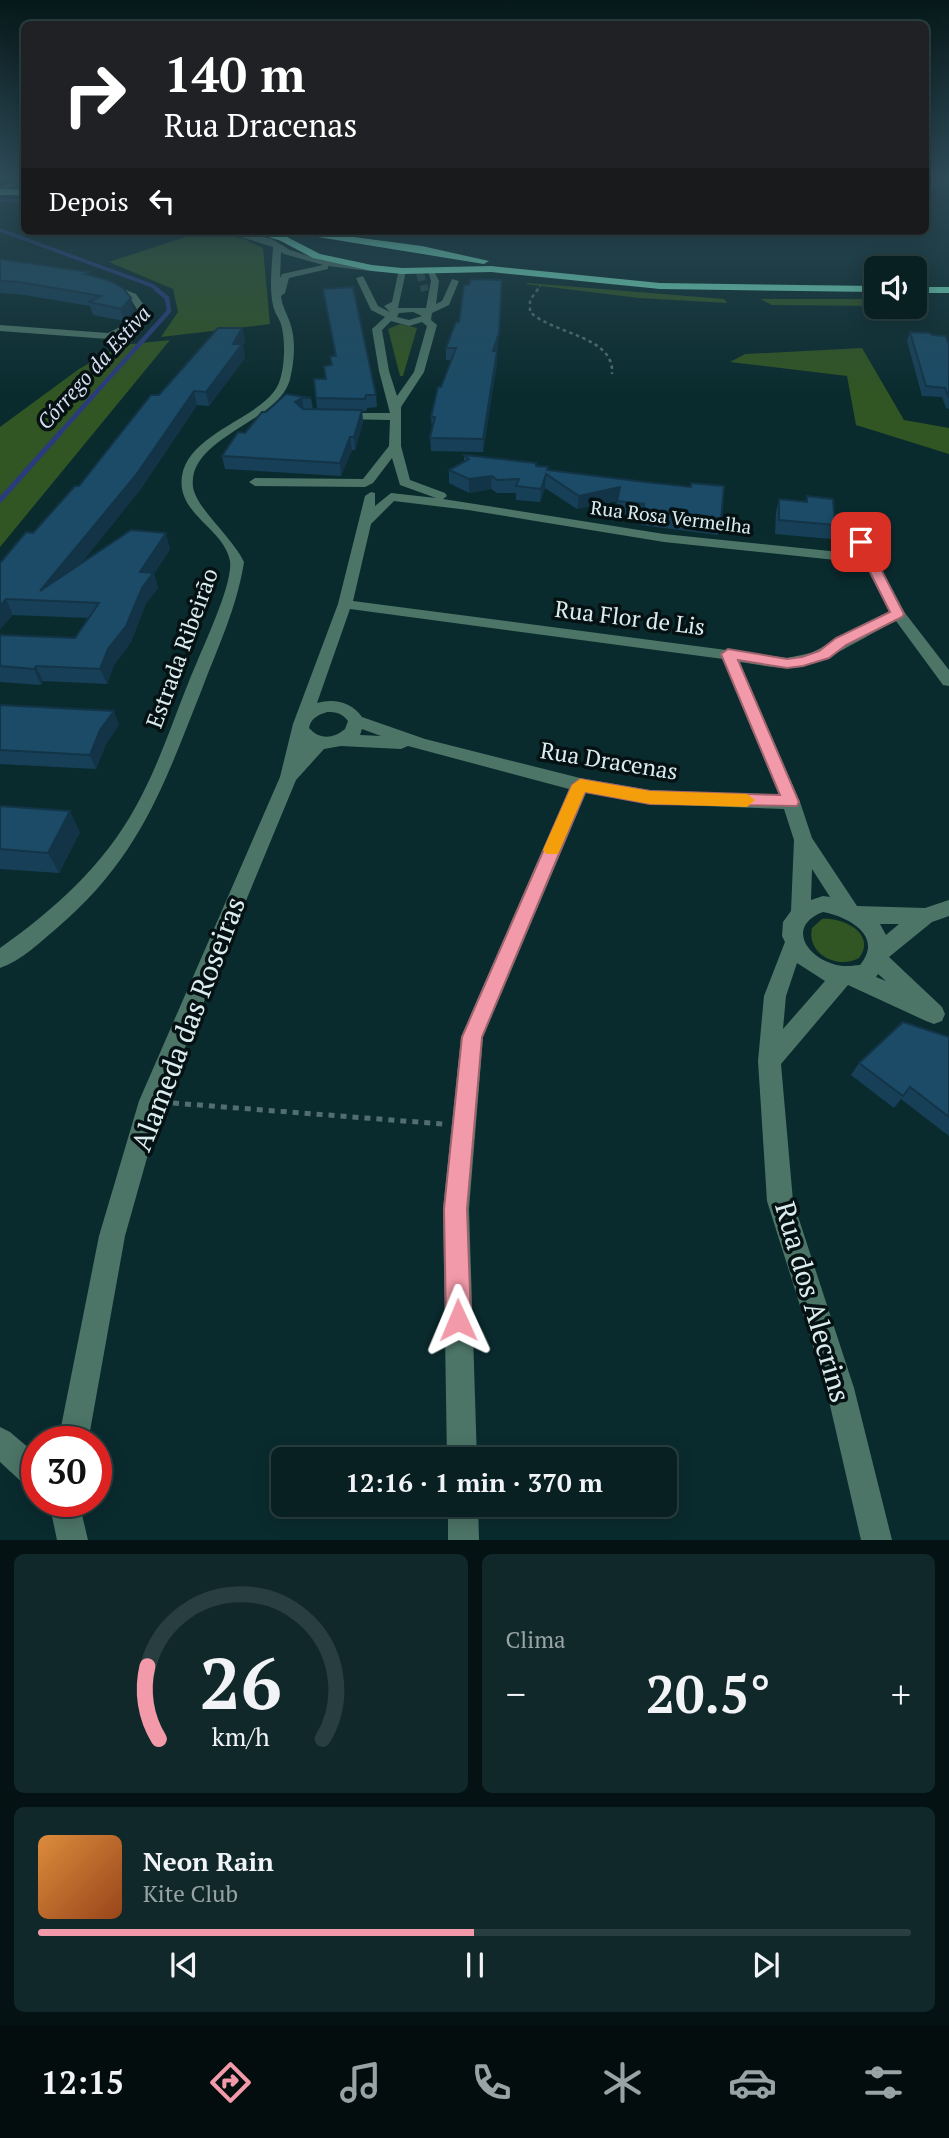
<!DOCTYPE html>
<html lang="pt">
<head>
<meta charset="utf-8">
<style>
	body { margin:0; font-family:"PT Serif",serif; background:#11282a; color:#f1f3f6; height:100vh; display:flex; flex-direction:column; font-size:26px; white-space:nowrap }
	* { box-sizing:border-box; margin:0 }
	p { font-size:23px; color:#98a3a5 }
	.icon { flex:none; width:38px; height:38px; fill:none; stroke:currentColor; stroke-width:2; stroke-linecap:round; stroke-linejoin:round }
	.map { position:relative; height:1540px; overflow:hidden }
	.details { display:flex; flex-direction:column; gap:14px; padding:14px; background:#041213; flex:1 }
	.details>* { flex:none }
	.top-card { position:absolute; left:21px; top:21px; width:908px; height:214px; border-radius:10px; box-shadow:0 4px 18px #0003,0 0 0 2px #293e40; background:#202124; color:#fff; overflow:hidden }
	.fabs { position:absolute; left:864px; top:256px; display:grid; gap:14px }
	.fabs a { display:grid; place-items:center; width:63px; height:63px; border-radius:10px; background:#082022; box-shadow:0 4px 18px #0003,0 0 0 2px #293e40; font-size:35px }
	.speed { position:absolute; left:21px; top:1426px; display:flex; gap:14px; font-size:35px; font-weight:700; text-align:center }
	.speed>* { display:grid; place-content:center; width:91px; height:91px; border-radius:50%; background:#082022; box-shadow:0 4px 18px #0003,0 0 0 2px #293e40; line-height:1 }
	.speed .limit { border:10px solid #d22; background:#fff; color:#111 }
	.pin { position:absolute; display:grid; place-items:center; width:60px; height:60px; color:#fff; margin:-30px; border-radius:14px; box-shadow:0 4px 10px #0006 }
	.me { position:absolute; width:77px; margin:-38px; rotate:359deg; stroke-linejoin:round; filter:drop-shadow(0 0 5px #0008) }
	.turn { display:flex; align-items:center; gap:24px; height:147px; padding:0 28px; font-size:32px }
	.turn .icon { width:91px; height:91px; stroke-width:2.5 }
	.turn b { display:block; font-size:49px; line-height:60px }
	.then { display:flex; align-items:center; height:66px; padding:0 28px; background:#0003; gap:14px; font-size:26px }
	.big { font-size:52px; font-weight:700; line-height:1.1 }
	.details .card { flex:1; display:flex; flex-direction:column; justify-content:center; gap:10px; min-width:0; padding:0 24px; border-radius:10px; background:#11282a }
	.details .dial { align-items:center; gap:0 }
	.dial svg { height:182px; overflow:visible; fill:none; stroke:#293e40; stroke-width:7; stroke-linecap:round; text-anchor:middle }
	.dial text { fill:#f1f3f6; stroke:none }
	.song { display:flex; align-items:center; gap:21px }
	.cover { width:84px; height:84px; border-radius:10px; background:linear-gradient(135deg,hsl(30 70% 55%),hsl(20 70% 35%)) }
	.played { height:7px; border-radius:4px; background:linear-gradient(90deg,#f39aaa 50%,#293e40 50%) }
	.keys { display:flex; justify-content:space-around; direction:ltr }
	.heat { display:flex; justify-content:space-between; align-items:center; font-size:38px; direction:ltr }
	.details .tiles { flex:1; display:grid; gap:14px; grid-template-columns:1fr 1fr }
	.card:last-child { grid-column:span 2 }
	.trip { position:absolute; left:271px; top:1447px; width:406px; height:70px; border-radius:10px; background:#082022; box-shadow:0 4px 18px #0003,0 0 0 2px #293e40; font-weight:700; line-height:70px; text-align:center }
	.tab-bar { display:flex; height:112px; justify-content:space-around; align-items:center; background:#030d0e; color:#98a3a5 }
	.tab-bar .icon { width:49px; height:49px }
	.tab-bar .on { color:#f39aaa }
	.tab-bar b { font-size:32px; color:#f1f3f6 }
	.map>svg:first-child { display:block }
	.green { fill:#315523 }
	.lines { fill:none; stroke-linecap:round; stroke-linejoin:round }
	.stream-far2 { stroke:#2a3c7e; stroke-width:3.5 }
	.stream-far1 { stroke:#2a3c7e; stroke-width:4.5 }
	.stream { stroke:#2a3c7e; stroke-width:5 }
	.minor-tunnel { stroke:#29484b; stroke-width:8; stroke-dasharray:8 4.5; stroke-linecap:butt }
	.path-far2 { stroke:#536e71; stroke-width:2; stroke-dasharray:2.5 2.5; stroke-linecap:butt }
	.path-far1 { stroke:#536e71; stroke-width:2.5; stroke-dasharray:3.5 3.5; stroke-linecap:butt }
	.path { stroke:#536e71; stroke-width:5; stroke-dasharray:6 6; stroke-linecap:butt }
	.minor { fill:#4c7567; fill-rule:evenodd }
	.highway { fill:#78e5c2; fill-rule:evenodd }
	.wall { fill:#174058 }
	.shaded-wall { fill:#133447 }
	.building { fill:#1b4b66; stroke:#133447; stroke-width:2 }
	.route { fill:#f39aaa; stroke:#9e646e; stroke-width:2 }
	.slow { fill:#f59e0b }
	.labels { text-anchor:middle; stroke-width:7; stroke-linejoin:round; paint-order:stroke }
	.far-street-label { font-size:19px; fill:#dbecee; stroke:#051112 }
	.far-water-label { font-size:21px; font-style:italic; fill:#d6def2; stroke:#051112 }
	.street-label { font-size:23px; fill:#dbecee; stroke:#051112 }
	.near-street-label { font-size:28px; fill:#dbecee; stroke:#051112 }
</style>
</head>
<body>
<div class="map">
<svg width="949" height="1540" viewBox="0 0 949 1540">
	<rect width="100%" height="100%" fill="#0a2b2e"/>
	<!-- green -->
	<g class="green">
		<path d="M204,231L244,239L263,248L270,324L161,337L178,312L173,289L109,262Z"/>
		<path d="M528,283L724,299L727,303L639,298L525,284Z"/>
		<path d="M760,299H877V306L772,305Z"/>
		<path d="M400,324L417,328L403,376H400L388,329Z"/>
		<path d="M170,340L0,547V427L79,369L122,345Z"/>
		<path d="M862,348L904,420L949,428V454L856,425L847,376L730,362L745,354Z"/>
		<path d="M822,919C843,917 877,934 859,958C838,970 806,954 812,928Z"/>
	</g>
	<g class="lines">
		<!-- stream-far2 -->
		<g class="stream-far2">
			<path d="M926,186L949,184"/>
			<path d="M0,200L24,201"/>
			<path d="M0,230L153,286L158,291"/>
		</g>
		<!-- stream-far1 -->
		<path class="stream-far1" d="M58,435L169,311L167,298L156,289"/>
		<!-- stream -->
		<path class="stream" d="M0,500L60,433"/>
		<!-- minor-tunnel -->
		<path class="minor-tunnel" d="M420,273L425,291"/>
		<!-- path-far2 -->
		<path class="path-far2" d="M537,291L540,286"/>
		<!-- path-far1 -->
		<path class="path-far1" d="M538,289L530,300V312C555,335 615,336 612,374"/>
		<!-- path -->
		<path class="path" d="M173,1103L443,1124"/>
		<!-- minor -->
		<g class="minor">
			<path d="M926,177L949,178V182L926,181Z"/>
			<path d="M24,179V183L0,191V187Z"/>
			<path d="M222,231H236L272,239L290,250L321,260L374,268L370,271L328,266V269L289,278L285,293L281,296C282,307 288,315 291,326C296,341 294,363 290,379C280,422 187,437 193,487C196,508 233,538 244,562C237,607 218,647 202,689C163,787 140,857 57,928C40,942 21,961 0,968V948C54,910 103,866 135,808C161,762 176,710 197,662C206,640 233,583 230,561C224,528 176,514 182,476C189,433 259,419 277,387C285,372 286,341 281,324C279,318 274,312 273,305C269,286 272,266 273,247ZM281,252L284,254L323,265L282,274L280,278Z"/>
			<path d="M399,269L406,271L398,308H426L431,281L428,271H434L439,281L436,304L442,301L452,279L459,281L449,305L432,313L431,320L437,325L424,372L401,407V446L410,480L445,493L447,496L443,499L664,534L859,554L845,527L847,524H857L905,613L949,670V686L943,685L896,621C866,635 821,667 789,668C773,668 755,664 739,662L800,802L812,838L857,906L925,908L949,900V916L932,922L889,957L942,1007L945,1014L942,1021L934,1024L926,1021L848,985L781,1064L793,1201L854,1388L892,1540H861L826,1388L767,1201L758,1061L764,996L785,942L782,936L783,922L791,911L794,840L784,809L650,804L586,793L483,1037L469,1209L477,1460H447L443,1209L461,1037L569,789L408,746L401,749L341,746L324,749L296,780L163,1101L125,1236L88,1442H58L99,1236L139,1101L280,777L293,724L338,604L365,496L371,492L375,493V506L391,493L436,498L400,485L392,458L373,483L365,487L255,486L249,482L255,478L363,479L389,446L390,420L340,419L334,416L340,413H390L379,371L372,329L385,317L371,310L356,278L363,276L378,306L390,312L384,306L392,302ZM413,312L422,316L409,320L397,317L399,313ZM391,321L409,326L422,322L427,326L414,372L397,396L389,371L382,330ZM394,501L468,510L664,542L864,563L890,612L811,653L787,658L353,601L371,524ZM350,609L723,659L779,795L650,790L580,778L425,739L362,717C352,702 334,698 317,703ZM327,712C336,712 342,713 348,721L345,729C333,739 320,740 309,728C311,718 318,715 327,712ZM362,729L381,736L360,735ZM812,869L830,897L823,896L811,900ZM823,912C849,917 884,936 860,965C850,966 842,967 833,964C804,955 788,925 823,912ZM880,924H899L886,935ZM797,963L825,981L783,1029L786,996ZM878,974L886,981L876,977Z"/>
			<path d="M104,281L136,294L148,311C137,326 126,335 108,339L0,331V325L108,333L124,325L138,311L130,298L101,286L100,284Z"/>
			<path d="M0,1427L10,1432L37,1455V1490L26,1486L0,1462Z"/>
			<path d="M49,1502H79L88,1540H57Z"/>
			<path d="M448,1505H478L479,1540H448Z"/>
		</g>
		<!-- highway -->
		<g class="highway">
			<rect x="0" y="189" width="24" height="6"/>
			<path d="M250,231H266L287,237L320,254L372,265L402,268L491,266L660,283L877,286V292L660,289L491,272L402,274L372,271L313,258L281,241Z"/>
			<path d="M281,231H308L422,246L489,261L484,264Z"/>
			<rect x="915" y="287" width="34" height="6"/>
		</g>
	</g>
	<!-- wall -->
	<g class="wall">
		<path d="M0,259L89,272V275L134,311L124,321L93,315L90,306L24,295L0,293Z"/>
		<path d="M502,280L498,345L497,351V363L483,452L431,451L430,438L432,429L431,417L451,360H446V348L459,322Z"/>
		<path d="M323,289L376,395L377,407L367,408L366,411H362L363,422L355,450H352L341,476L225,469L222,456L286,394L311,398L313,409H317L316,398L332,366L330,356H335Z"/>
		<path d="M242,328L245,342L243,345L245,358L209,406L197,405L140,490L81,563L170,549L154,574L158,588L146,603L131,642L114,665L107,684L43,681L41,685L0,682V635L75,638L89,618L13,615L0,629V563L33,533L79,486L159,395Z"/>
		<path d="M910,332L932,335L949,345V409L946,408L942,397L922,396L907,341Z"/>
		<path d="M464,455L536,466L721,521L718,535L641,525L642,518L615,514L617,501L577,509L545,488L540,502L516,500V493H497L491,489L469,493L449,483V470L464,461Z"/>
		<path d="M807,496L835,525L831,539L775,534L776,512L779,499L805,502Z"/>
		<path d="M0,705L119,725L106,744L96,769L0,764Z"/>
		<path d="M0,806L80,832L59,873L0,869Z"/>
		<path d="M949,1037V1136L901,1099L894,1108L851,1075L859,1063Z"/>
	</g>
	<!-- shaded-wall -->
	<g class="shaded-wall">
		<path d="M502,280L498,345L493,363V351Z"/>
		<path d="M131,298L134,311L124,321L121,309Z"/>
		<path d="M242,328L245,342L243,345L245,358L209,406L206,392Z"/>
		<path d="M497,351V363L483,452V439Z"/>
		<path d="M194,391L197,405L140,490L51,601L40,591Z"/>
		<path d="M302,398L304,411L295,402Z"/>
		<path d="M362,410L363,422L355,450L354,437Z"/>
		<path d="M350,437L352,450L341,476L340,463Z"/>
		<path d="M546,474L545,488L540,502L541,489Z"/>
		<path d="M492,476L491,489L469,493V479Z"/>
		<path d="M620,487L619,500L577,509L579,496Z"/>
		<path d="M166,533L170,549L154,574L158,588L146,603L131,642L114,665L107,684L100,669L140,572Z"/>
		<path d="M6,599L13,615L0,629V606Z"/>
		<path d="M36,666L43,681L41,685L34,669Z"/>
		<path d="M114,711L119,725L106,744L96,769L90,755L100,730Z"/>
		<path d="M70,811L80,832L59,873L48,853Z"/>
	</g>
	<!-- building -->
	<g class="building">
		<path d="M0,259L89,272L85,274L108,280L123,288L131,298L121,309L89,302L101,296L19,282L0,281Z"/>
		<path d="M471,279L502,280L499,333L493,351H497L483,439L430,438L435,417H431L438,387H441L456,348H446L456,322H459L464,285H469Z"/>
		<path d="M353,287L376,395H366L365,399L316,398L314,379H326L324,366L332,365L330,356H336L323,289Z"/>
		<path d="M218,328H242L233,344H242L206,392L194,391L136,475L40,591L131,530L166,533L140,572L153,573L142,588L126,626L108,649L100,669L36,666L34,669L0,666V635L75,638L99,603L6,599L0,606V563L26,532L33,533L75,486H79L151,395H159Z"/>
		<path d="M910,332L930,333L932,335L946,336L949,345V398L945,388L926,386Z"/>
		<path d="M286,394L311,398H302L295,402L303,409L362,410L354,437H350L340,463L222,456L238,432L245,433L262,412H266Z"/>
		<path d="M464,455L536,463V466L548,467L547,470L645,482L691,487V483L724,486L721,521L643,511L644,504L617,501L620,487L579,496L546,474L541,489L516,486L519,479L497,480L492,476L469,479L449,470L469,459Z"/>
		<path d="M807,496L833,499L835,525L779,520V499L807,502Z"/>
		<path d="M0,705L114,711L100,730L90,755L0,750Z"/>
		<path d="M0,806L70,811L48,853L0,849Z"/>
		<path d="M903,1022L949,1037V1117L910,1087L903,1096L859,1063Z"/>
	</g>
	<!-- sky -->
	<linearGradient id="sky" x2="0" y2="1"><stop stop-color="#061819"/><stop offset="0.45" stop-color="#2d4a57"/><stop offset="1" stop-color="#2d4a57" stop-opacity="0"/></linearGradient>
	<rect width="949" height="393" fill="url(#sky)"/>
	<!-- route -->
	<path class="route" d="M861,539L867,542L904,614L902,617L846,645L829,658L803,666L787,668L738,660L799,802L797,806L650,804L585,792L482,1037L467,1209L471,1320L467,1329L458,1332L450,1329L446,1320L444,1209L462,1037L572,785L580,779L650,791L780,795L721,654L728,649L787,659L802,657L819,651L836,638L890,612L855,542Z"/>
	<!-- slow -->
	<path class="slow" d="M580,779L650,791L747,794L755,800L747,807L650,804L585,792L558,854H546L543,850L572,785Z"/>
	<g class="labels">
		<!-- far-street labels -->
		<g class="far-street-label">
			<text transform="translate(671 517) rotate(7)" y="7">Rua Rosa Vermelha</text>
		</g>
		<!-- far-water labels -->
		<g class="far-water-label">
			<text transform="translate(94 368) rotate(-48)" y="7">Córrego da Estiva</text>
		</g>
		<!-- street labels -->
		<g class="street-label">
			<text transform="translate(630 618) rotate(7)" y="8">Rua Flor de Lis</text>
			<text transform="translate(182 648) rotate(-70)" y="8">Estrada Ribeirão</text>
			<text transform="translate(609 761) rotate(9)" y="8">Rua Dracenas</text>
		</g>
		<!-- near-street labels -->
		<g class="near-street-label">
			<text transform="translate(188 1024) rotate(-69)" y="10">Alameda das Roseiras</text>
			<text transform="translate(813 1302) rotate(74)" y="10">Rua dos Alecrins</text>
		</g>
	</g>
</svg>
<div class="fabs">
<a><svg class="icon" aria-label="sound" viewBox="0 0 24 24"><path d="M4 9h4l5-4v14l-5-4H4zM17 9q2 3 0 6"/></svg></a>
</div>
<div class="speed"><div class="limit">30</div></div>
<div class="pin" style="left:861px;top:542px;background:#d93025"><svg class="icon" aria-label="arrive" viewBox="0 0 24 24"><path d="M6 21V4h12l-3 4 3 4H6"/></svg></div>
<svg class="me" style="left:458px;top:1320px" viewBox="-20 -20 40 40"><path d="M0-17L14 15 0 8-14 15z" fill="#f39aaa" stroke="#fff" stroke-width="4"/></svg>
<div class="trip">12:16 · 1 min · 370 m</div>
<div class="top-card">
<div class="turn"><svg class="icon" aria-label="right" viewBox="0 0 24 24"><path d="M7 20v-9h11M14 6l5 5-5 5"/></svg><div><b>140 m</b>Rua Dracenas</div></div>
<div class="then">Depois<svg class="icon" aria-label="left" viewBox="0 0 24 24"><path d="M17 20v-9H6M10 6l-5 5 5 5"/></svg></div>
</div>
</div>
<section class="details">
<div class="tiles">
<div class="card dial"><svg viewBox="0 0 100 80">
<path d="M14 69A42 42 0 1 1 86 69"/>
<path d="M14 69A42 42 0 0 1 9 37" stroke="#f39aaa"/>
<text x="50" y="56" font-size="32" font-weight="700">26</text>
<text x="50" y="72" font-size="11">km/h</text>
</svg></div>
<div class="card"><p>Clima</p>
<div class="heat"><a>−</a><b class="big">20.5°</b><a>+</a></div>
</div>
<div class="card">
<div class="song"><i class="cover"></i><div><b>Neon Rain</b><p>Kite Club</p></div></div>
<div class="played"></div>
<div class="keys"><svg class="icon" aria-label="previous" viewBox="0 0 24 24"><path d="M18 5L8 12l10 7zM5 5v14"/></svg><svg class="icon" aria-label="pause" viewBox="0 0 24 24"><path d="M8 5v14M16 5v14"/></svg><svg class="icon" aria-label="next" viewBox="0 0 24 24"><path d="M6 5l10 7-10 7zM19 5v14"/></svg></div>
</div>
</div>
</section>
<nav class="tab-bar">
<b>12:15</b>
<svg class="icon on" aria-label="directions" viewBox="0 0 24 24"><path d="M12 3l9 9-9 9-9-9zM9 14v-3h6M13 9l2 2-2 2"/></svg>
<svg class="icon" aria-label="music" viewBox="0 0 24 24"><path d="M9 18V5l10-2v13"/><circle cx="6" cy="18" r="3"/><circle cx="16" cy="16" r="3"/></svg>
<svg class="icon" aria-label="phone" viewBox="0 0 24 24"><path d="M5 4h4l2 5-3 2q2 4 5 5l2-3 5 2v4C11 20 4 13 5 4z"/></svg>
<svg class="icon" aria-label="climate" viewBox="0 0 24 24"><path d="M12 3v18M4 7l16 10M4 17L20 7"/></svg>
<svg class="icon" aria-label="car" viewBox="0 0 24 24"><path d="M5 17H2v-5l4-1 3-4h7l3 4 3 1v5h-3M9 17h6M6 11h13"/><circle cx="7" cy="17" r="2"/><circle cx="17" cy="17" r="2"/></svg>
<svg class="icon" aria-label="filters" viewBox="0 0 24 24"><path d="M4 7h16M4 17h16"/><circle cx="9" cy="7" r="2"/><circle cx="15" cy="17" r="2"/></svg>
</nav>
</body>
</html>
